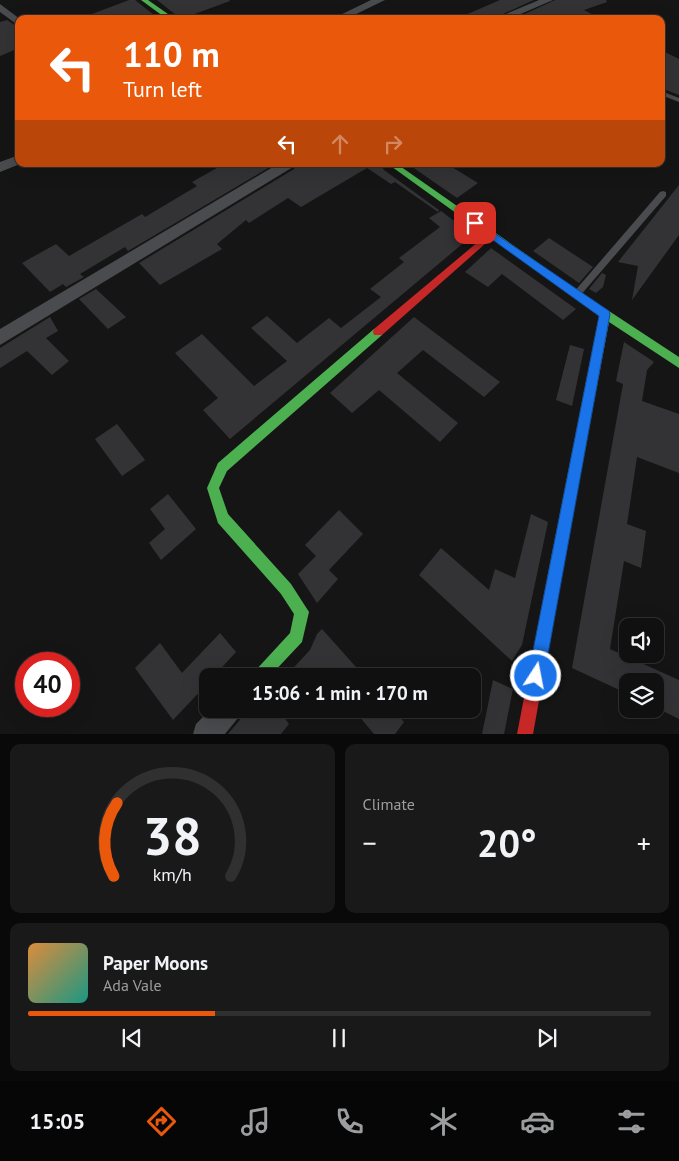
<!DOCTYPE html>
<html lang="en">
<head>
<meta charset="utf-8">
<style>
	body { margin:0; font-family:"PT Sans",sans-serif; background:#191919; color:#f1f3f6; height:100vh; display:flex; flex-direction:column; font-size:19px; white-space:nowrap }
	* { box-sizing:border-box; margin:0 }
	p { font-size:16px; color:#9c9d9f }
	.icon { flex:none; width:28px; height:28px; fill:none; stroke:currentColor; stroke-width:2; stroke-linecap:round; stroke-linejoin:round }
	.map { position:relative; height:734px; overflow:hidden }
	.side { display:flex; flex-direction:column; gap:10px; padding:10px; background:#090909; flex:1 }
	.side>* { flex:none }
	.top-card { position:absolute; left:15px; top:15px; width:650px; height:152px; border-radius:10px; box-shadow:0 5px 20px #0002,0 0 0 1px #303030; background:#ea580c; color:#fff; overflow:hidden }
	.buttons { position:absolute; left:619px; top:618px; display:grid; gap:10px }
	.buttons a { display:grid; place-items:center; width:45px; height:45px; border-radius:10px; background:#101010; box-shadow:0 5px 20px #0002,0 0 0 1px #303030; font-size:25px }
	.speed { position:absolute; left:15px; top:652px; display:flex; gap:10px; font-size:25px; font-weight:700; text-align:center }
	.speed>* { display:grid; place-content:center; width:65px; height:65px; border-radius:50%; background:#101010; box-shadow:0 5px 20px #0002,0 0 0 1px #303030; line-height:1 }
	.speed .limit { border:8px solid #d22; background:#fff; color:#111 }
	.pin { position:absolute; display:grid; place-items:center; width:42px; height:42px; color:#fff; margin:-21px; border-radius:10px; box-shadow:0 2px 8px #0006 }
	.me { position:absolute; width:55px; margin:-28px; rotate:11deg; stroke-linejoin:round; filter:drop-shadow(0 0 4px #0008) }
	.turn { display:flex; align-items:center; gap:18px; height:105px; padding:0 25px; font-size:22px }
	.turn .icon { width:65px; height:65px; stroke-width:2.5 }
	.turn b { display:block; font-size:35px; line-height:42px }
	.lanes { display:flex; align-items:center; height:48px; padding:0 25px; background:#0003; justify-content:center; gap:25px; direction:ltr }
	.lanes .off { opacity:.35 }
	.big { font-size:38px; font-weight:700; line-height:1.1 }
	.side .card { flex:1; display:flex; flex-direction:column; justify-content:center; gap:8px; min-width:0; padding:0 18px; border-radius:10px; background:#191919 }
	.side .dial { align-items:center; gap:0 }
	.dial svg { height:130px; overflow:visible; fill:none; stroke:#303030; stroke-width:7; stroke-linecap:round; text-anchor:middle }
	.dial text { fill:#f1f3f6; stroke:none }
	.song { display:flex; align-items:center; gap:15px }
	.cover { width:60px; height:60px; border-radius:8px; background:linear-gradient(135deg,hsl(30 70% 55%),hsl(170 70% 35%)) }
	.played { height:5px; border-radius:2px; background:linear-gradient(90deg,#ea580c 30%,#303030 30%) }
	.keys { display:flex; justify-content:space-around; direction:ltr }
	.heat { display:flex; justify-content:space-between; align-items:center; font-size:28px; direction:ltr }
	.side .tiles { flex:1; display:grid; gap:10px; grid-template-columns:1fr 1fr }
	.card:last-child { grid-column:span 2 }
	.trip { position:absolute; left:199px; top:668px; width:282px; height:50px; border-radius:10px; background:#101010; box-shadow:0 5px 20px #0002,0 0 0 1px #303030; font-weight:700; line-height:50px; text-align:center }
	.menu { display:flex; height:80px; justify-content:space-around; align-items:center; background:#060606; color:#9c9d9f }
	.menu .icon { width:35px; height:35px }
	.menu .selected { color:#ea580c }
	.menu b { font-size:22px; color:#f1f3f6 }
	.map>svg:first-child { display:block }
	.building { fill:#333336 }
	.lines { fill:none; stroke-linecap:round; stroke-linejoin:round }
	.lane { fill:#4a4b4e; fill-rule:evenodd }
	.street { fill:#4a4b4e; fill-rule:evenodd }
	.fast { fill:#4caf50; fill-rule:evenodd }
	.jam { fill:#c62828; fill-rule:evenodd }
	.route { fill:#1a73e8; stroke:#114b97 }
</style>
</head>
<body>
<div class="map">
<svg width="679" height="734" viewBox="0 0 679 734">
	<rect width="100%" height="100%" fill="#151516"/>
	<!-- building -->
	<g class="building">
		<path d="M129,0H135L159,19H84V17Z"/>
		<path d="M157,0H229L230,1L181,19Z"/>
		<path d="M500,0H534L492,19H456Z"/>
		<path d="M555,0H606L607,2L584,10L601,19H514Z"/>
		<path d="M7,20L19,28V48L0,56V22Z"/>
		<path d="M661,50L679,59V95L661,88Z"/>
		<path d="M224,164H275L128,251L125,247L80,274L84,277L66,287L63,284L50,292L22,263L56,244L69,256L142,214L145,217L197,186L192,182Z"/>
		<path d="M297,164H380L384,170L439,210L438,212L395,182L391,184L367,168L301,207L288,198L249,223L246,220L217,244L222,249L160,285L139,263L294,169Z"/>
		<path d="M408,164H447L478,183L457,198Z"/>
		<path d="M679,185V235L632,300L638,266L618,262Z"/>
		<path d="M441,211L473,235L230,439L203,410L218,398L175,353L202,334L254,386L287,361L251,328L267,316L297,343L329,318L341,328L381,297L370,289L404,262L399,258L440,227L429,218Z"/>
		<path d="M549,238L593,267L579,283L533,251Z"/>
		<path d="M491,248L576,309L563,320L502,274L488,287L465,272Z"/>
		<path d="M602,273L606,275L603,287L596,293L589,289Z"/>
		<path d="M96,289L126,317L108,329L79,299Z"/>
		<path d="M50,317L58,331L46,338L69,361L52,375L27,351L0,368V348Z"/>
		<path d="M414,317L500,382L484,397L423,350L397,373L458,423L440,442L379,390L352,413L330,393Z"/>
		<path d="M624,342L654,362L647,370L642,401L679,414V473L637,457L627,524L646,531L641,568L624,561L610,649L679,680V719L655,707V681H628V694L572,668L623,384L616,381Z"/>
		<path d="M570,345L584,349L572,406L556,400Z"/>
		<path d="M117,424L145,460L122,476L95,439Z"/>
		<path d="M168,494L196,529L161,560L149,543L165,529L150,509Z"/>
		<path d="M339,510L363,534L329,570L338,579L317,603L298,574L316,556L305,545Z"/>
		<path d="M531,514L548,522L522,645L512,661L419,575L441,548L489,590L495,569L515,578Z"/>
		<path d="M322,629L364,676H326L322,672L318,676H286L310,650L317,634Z"/>
		<path d="M220,633L236,652L214,676H208V683L173,720L135,668L160,643L182,673Z"/>
		<path d="M493,680L513,689L504,734H482Z"/>
		<path d="M249,709H289L283,716L289,724L281,734H228Z"/>
		<path d="M353,709H392L404,722L395,734H374Z"/>
	</g>
	<g class="lines">
		<!-- lane -->
		<g class="lane">
			<path d="M661,91L679,98V102L661,95Z"/>
			<path d="M663,191L666,192V196L579,297H573L571,295L573,293L660,192Z"/>
		</g>
		<!-- street -->
		<g class="street">
			<path d="M371,0H385L346,19H332Z"/>
			<path d="M539,0H553L509,19H494Z"/>
			<path d="M0,4L20,19H19V26L0,12Z"/>
			<path d="M19,155L20,164L0,172V162Z"/>
			<path d="M278,164H295L293,167L0,345V329Z"/>
			<path d="M211,709H242L238,718L225,734H193L196,724Z"/>
		</g>
		<!-- fast -->
		<g class="fast">
			<path d="M141,0H148L175,19H167Z"/>
			<path d="M388,164H397L580,292L679,357V368L609,322L561,579L559,584L554,586L549,584L547,579L599,316Z"/>
			<path d="M378,328L383,332L382,335L227,471L219,488L228,514L291,584L309,612L302,642L270,676H252L255,671L290,633L294,614L281,594L218,523L207,488L218,463L374,329Z"/>
		</g>
		<!-- jam -->
		<g class="jam">
			<path d="M491,231L494,232V236L382,335H374L373,332L374,329Z"/>
			<path d="M554,572L559,574L561,579L533,734H517L547,579L549,574Z"/>
		</g>
	</g>
	<!-- route -->
	<path class="route" d="M475,220L609,311L610,314L544,676L541,682L536,684L530,682L528,676L599,316L472,225L470,223Z"/>
</svg>
<div class="buttons">
<a><svg class="icon" aria-label="sound" viewBox="0 0 24 24"><path d="M4 9h4l5-4v14l-5-4H4zM17 9q2 3 0 6"/></svg></a>
<a><svg class="icon" aria-label="layers" viewBox="0 0 24 24"><path d="M12 4l9 5-9 5-9-5zM3 14l9 5 9-5"/></svg></a>
</div>
<div class="speed"><div class="limit">40</div></div>
<div class="pin" style="left:475px;top:223px;background:#d93025"><svg class="icon" aria-label="arrive" viewBox="0 0 24 24"><path d="M6 21V4h12l-3 4 3 4H6"/></svg></div>
<svg class="me" style="left:536px;top:676px" viewBox="-20 -20 40 40"><circle r="17" fill="#1a73e8" stroke="#fff" stroke-width="3"/><path d="M0-11L8 9 0 5-8 9z" fill="#fff"/></svg>
<div class="trip">15:06 · 1 min · 170 m</div>
<div class="top-card">
<div class="turn"><svg class="icon" aria-label="left" viewBox="0 0 24 24"><path d="M17 20v-9H6M10 6l-5 5 5 5"/></svg><div><b>110 m</b>Turn left</div></div>
<div class="lanes"><svg class="icon" aria-label="left" viewBox="0 0 24 24"><path d="M17 20v-9H6M10 6l-5 5 5 5"/></svg><svg class="icon off" aria-label="ahead" viewBox="0 0 24 24"><path d="M12 20V5M6 11l6-6 6 6"/></svg><svg class="icon off" aria-label="right" viewBox="0 0 24 24"><path d="M7 20v-9h11M14 6l5 5-5 5"/></svg></div>
</div>
</div>
<section class="side">
<div class="tiles">
<div class="card dial"><svg viewBox="0 0 100 80">
<path d="M14 69A42 42 0 1 1 86 69"/>
<path d="M14 69A42 42 0 0 1 16 24" stroke="#ea580c"/>
<text x="50" y="56" font-size="32" font-weight="700">38</text>
<text x="50" y="72" font-size="11">km/h</text>
</svg></div>
<div class="card"><p>Climate</p>
<div class="heat"><a>−</a><b class="big">20°</b><a>+</a></div>
</div>
<div class="card">
<div class="song"><i class="cover"></i><div><b>Paper Moons</b><p>Ada Vale</p></div></div>
<div class="played"></div>
<div class="keys"><svg class="icon" aria-label="previous" viewBox="0 0 24 24"><path d="M18 5L8 12l10 7zM5 5v14"/></svg><svg class="icon" aria-label="pause" viewBox="0 0 24 24"><path d="M8 5v14M16 5v14"/></svg><svg class="icon" aria-label="next" viewBox="0 0 24 24"><path d="M6 5l10 7-10 7zM19 5v14"/></svg></div>
</div>
</div>
</section>
<nav class="menu">
<b>15:05</b>
<svg class="icon selected" aria-label="directions" viewBox="0 0 24 24"><path d="M12 3l9 9-9 9-9-9zM9 14v-3h6M13 9l2 2-2 2"/></svg>
<svg class="icon" aria-label="music" viewBox="0 0 24 24"><path d="M9 18V5l10-2v13"/><circle cx="6" cy="18" r="3"/><circle cx="16" cy="16" r="3"/></svg>
<svg class="icon" aria-label="phone" viewBox="0 0 24 24"><path d="M5 4h4l2 5-3 2q2 4 5 5l2-3 5 2v4C11 20 4 13 5 4z"/></svg>
<svg class="icon" aria-label="climate" viewBox="0 0 24 24"><path d="M12 3v18M4 7l16 10M4 17L20 7"/></svg>
<svg class="icon" aria-label="car" viewBox="0 0 24 24"><path d="M5 17H2v-5l4-1 3-4h7l3 4 3 1v5h-3M9 17h6M6 11h13"/><circle cx="7" cy="17" r="2"/><circle cx="17" cy="17" r="2"/></svg>
<svg class="icon" aria-label="filters" viewBox="0 0 24 24"><path d="M4 7h16M4 17h16"/><circle cx="9" cy="7" r="2"/><circle cx="15" cy="17" r="2"/></svg>
</nav>
</body>
</html>
